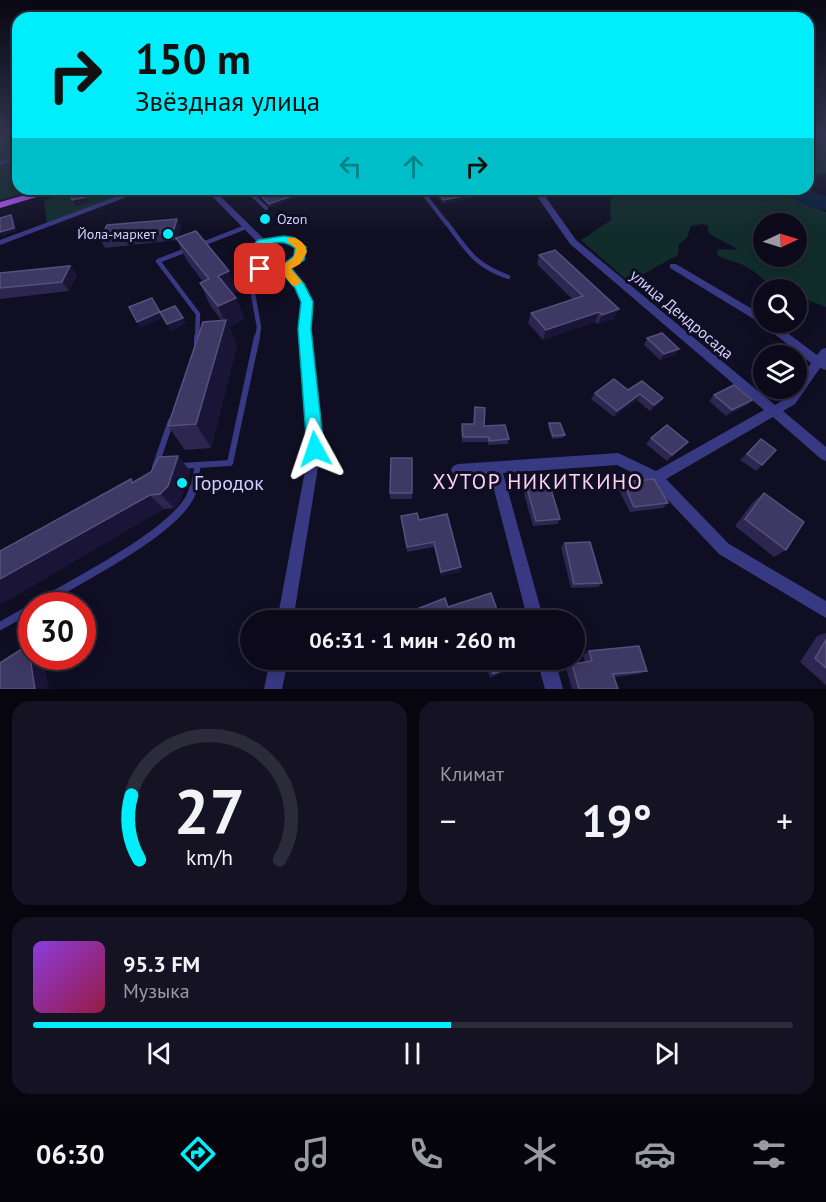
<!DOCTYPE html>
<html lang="ru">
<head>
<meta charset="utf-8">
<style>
	body { margin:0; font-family:"PT Sans",sans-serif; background:#151323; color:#f1f3f6; height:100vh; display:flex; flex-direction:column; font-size:22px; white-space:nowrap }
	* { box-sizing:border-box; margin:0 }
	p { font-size:20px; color:#9a9aa2 }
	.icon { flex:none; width:33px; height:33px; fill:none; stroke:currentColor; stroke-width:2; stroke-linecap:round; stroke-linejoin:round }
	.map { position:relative; height:689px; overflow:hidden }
	.drawer { display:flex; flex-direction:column; gap:12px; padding:12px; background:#07060e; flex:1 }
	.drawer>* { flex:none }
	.top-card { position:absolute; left:12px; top:12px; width:802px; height:183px; border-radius:18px; box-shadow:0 3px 15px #0003,0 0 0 2px #2c2b39; background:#00eefb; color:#111; overflow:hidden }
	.needle { width:39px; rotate:86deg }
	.fabs { position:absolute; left:753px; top:213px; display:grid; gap:12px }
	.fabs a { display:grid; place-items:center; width:54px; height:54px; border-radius:50%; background:#0c0a1a; box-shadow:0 3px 15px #0003,0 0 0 2px #2c2b39; font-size:30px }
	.speed { position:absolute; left:18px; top:592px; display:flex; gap:12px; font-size:30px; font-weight:700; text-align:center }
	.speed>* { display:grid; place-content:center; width:78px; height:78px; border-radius:50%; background:#0c0a1a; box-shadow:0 3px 15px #0003,0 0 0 2px #2c2b39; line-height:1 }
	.speed .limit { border:9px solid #d22; background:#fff; color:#111 }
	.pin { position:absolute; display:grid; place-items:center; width:51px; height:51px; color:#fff; margin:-26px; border-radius:12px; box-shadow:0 3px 9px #0006 }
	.me { position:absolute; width:66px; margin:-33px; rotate:355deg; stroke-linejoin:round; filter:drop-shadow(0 0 4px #0008) }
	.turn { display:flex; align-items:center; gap:21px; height:126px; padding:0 24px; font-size:27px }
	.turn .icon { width:78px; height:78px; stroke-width:2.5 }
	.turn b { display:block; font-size:42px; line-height:51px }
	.lanes { display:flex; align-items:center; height:57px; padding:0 24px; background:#0003; justify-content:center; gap:30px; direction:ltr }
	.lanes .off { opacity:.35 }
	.big { font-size:45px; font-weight:800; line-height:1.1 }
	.drawer .tile { flex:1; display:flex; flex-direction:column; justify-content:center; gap:9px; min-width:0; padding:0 21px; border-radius:18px; background:#151323 }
	.drawer .dial { align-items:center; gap:0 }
	.dial svg { height:156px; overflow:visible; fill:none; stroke:#2c2b39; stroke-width:7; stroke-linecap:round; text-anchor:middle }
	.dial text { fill:#f1f3f6; stroke:none }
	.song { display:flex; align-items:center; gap:18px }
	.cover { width:72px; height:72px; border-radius:9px; background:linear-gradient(135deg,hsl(270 70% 55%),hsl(340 70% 35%)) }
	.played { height:6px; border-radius:3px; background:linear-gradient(90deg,#00eefb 55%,#2c2b39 55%) }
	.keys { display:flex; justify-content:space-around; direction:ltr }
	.heat { display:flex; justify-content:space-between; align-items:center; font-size:33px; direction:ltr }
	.drawer .tiles { flex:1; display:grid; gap:12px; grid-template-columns:1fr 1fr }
	.tile:last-child { grid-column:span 2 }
	.trip { position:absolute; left:240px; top:610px; width:345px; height:60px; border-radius:30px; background:#0c0a1a; box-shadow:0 3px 15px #0003,0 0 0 2px #2c2b39; font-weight:800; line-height:60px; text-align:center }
	.menu { display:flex; height:96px; justify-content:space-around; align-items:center; background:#05040a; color:#9a9aa2 }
	.menu .icon { width:42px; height:42px }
	.menu .selected { color:#00eefb }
	.menu b { font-size:27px; color:#f1f3f6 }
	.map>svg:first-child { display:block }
	.green { fill:#112d2b; fill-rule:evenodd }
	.water { fill:#092041 }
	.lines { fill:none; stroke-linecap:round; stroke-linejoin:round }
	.service-far3 { stroke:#383983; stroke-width:4 }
	.service-far2 { stroke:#383983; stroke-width:4.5 }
	.service-far1 { stroke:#383983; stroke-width:6 }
	.service { stroke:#383983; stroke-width:8 }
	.minor { fill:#383983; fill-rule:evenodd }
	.primary { fill:#b857ff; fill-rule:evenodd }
	.wall { fill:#2d2651 }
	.shaded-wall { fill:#1a1537 }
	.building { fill:#3e3864; stroke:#56507c; stroke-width:1.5 }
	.route { fill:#00eefb; stroke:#009ba3; stroke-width:1.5 }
	.slow { fill:#f59e0b }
	.poi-dot { fill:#00eefb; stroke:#100e23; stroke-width:2 }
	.labels { text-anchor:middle; stroke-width:6; stroke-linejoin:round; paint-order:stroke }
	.far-poi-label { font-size:14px; fill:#d3d0ff; stroke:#100e23; text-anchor:start }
	.street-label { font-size:16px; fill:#d3d0ff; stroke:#100e23 }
	.near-poi-label { font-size:20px; fill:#d3d0ff; stroke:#100e23; text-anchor:start }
	.near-neighbourhood-label { font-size:21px; letter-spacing:1.5px; fill:#ffd2f1; stroke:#100e23 }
</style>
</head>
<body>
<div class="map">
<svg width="826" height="689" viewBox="0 0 826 689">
	<rect width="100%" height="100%" fill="#100e23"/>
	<!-- green -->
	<g class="green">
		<path d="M0,136H18V189H41L0,200Z"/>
		<path d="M809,136H826V173L809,178Z"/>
		<path d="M78,189H137L47,224L44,200Z"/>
		<path d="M629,189H769L826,212V307L797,296L796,290C767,290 767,278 745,266C736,261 726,261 717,255L718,249L735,250L736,248L711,235L708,231V226L703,224L691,226L687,238L679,244L678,255L629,282L581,240L611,220L610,199ZM764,224H796V256H764Z"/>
	</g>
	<!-- water -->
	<path class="water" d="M774,189H806L826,197V210L807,206Z"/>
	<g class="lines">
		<!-- service-far3 -->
		<g class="service-far3">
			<path d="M0,140L18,136"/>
			<path d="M0,163L18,158"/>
			<path d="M246,189L266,208"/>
			<path d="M420,189L447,224"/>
			<path d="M213,193L229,189"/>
		</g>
		<!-- service-far2 -->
		<g class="service-far2">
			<path d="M446,222C468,251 473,264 508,277"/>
			<path d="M200,245L246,227"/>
			<path d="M189,249L158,261L198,314L197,339"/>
			<path d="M257,339L259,327L253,294L266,270"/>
		</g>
		<!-- service-far1 -->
		<g class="service-far1">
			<path d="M197,344V337"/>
			<path d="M180,466L230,463L257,337"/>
			<path d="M155,467L171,421"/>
			<path d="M193,490L198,465"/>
		</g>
		<!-- service -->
		<g class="service">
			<path d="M34,606C71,584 185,528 193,489"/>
			<path d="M0,626L32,608"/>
		</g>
		<!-- minor -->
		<g class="minor">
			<path d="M137,189H148L0,245V240Z"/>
			<path d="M205,189H213L264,239L277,237L300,241L306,252L301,260L290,269L303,284L312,302L310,329L321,449L293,621H277L309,449L300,329L302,302L296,287L282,271L267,272L250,268L245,259C247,251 250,246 257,242ZM277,241L294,245L298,252C289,267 272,269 256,264L253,259C256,247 266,243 277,241Z"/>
			<path d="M532,189H540L576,240L775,405L787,398L793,388H796V384L811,363L762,324L670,268V264H676L764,316V322H773L817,355L822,349L826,348V370L820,368L795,404L783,411L826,447V461L821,459L773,417L666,479L729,544L826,601V618L719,554L651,482L617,465L503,473L544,621H528L490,474L458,476L453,474L451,470L453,466L458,464L618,453L656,471L764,410L570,244Z"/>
			<path d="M270,660H288L282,689H264Z"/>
			<path d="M537,660H555L563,689H545Z"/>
		</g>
		<!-- primary -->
		<path class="primary" d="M47,189H63L0,208V202Z"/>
	</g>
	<!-- wall -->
	<g class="wall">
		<path d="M252,189H308L310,193L270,207Z"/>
		<path d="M430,189H500V191L444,204Z"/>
		<path d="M177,219L181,228L178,237L237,292L233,294L236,298L244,319L229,326L237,346L211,448L185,450L168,426L222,321L210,305L200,283L203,282L186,259L177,240L105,248L100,239Z"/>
		<path d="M539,255L614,319L598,324L595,322L543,340L528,323L531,313L573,300L537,264Z"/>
		<path d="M70,266L77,275L69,291L0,299V273Z"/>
		<path d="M647,338L675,355L660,360L644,345Z"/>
		<path d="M628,390L663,398L659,404L650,411L637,400L614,417L591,399L595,393Z"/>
		<path d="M714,395L752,400L746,406L726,416L709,401Z"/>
		<path d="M475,407L484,426L509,439L508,444L488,445V442H462L461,429L462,424H474Z"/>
		<path d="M549,423L565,435L563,438L552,439L548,426Z"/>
		<path d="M651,438L688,442L683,447L667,461L646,444Z"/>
		<path d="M761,439L762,465L756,471L740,460Z"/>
		<path d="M178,456L190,471L180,501L174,508L164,509L154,514L134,482Z"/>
		<path d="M412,458V499H390V493Z"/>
		<path d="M623,482L668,503L663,508L630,512L618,488Z"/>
		<path d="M527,488L560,519L557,524L533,526L524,494Z"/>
		<path d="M764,493L786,550L774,557L735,526L754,501Z"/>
		<path d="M401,516L419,520L460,572L441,576L434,547L407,552Z"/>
		<path d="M565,543L602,583L598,587L571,588L561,547Z"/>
		<path d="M826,633V685L800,662L817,636Z"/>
		<path d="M589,651L647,671L638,674L614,677L618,689H572L566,668L572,664L585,662L583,655Z"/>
		<path d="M485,660H515L517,665L513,669L490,678Z"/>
	</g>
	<!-- shaded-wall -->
	<g class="shaded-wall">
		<path d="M84,189L89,203L76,206L72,200Z"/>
		<path d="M105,189H129L108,195Z"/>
		<path d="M495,189H500V191L444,204V200Z"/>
		<path d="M309,190L310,193L270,207L269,204Z"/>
		<path d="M11,215L14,218L17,231L1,236L0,232Z"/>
		<path d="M177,219L181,228L177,239L176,238L177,241L173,232Z"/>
		<path d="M70,266L77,275L69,291L62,282Z"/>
		<path d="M229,271L237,292L226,297L218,276Z"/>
		<path d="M236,298L244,319L229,326L237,346L211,448L196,424L225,323L218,306Z"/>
		<path d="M619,309L614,319L598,324L602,315Z"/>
		<path d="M160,312L163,318L141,328L137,322Z"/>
		<path d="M599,312L595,322L543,340L546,330Z"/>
		<path d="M183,318L186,324L170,331L167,324Z"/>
		<path d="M679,349L675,355L660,360L664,354Z"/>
		<path d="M640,394L637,400L614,417L617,411Z"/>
		<path d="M663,398L659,404L650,411L654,405Z"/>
		<path d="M752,400L746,406L726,416L732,410Z"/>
		<path d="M688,442L683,447L667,461L672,455Z"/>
		<path d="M178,456L190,471L180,501L174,508L160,494Z"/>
		<path d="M131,479L146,494L150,495L164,509L0,605V579L132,483Z"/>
		<path d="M461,567L460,572L441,576V572Z"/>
		<path d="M28,645L32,646V657H43L49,689H35Z"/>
		<path d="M517,665L513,669L490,678L493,674Z"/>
	</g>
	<!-- building -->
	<g class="building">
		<path d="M72,189H83L86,197L72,200L69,190Z"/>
		<path d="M254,189H308L309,190L269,204Z"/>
		<path d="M434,189H495L444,200Z"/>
		<path d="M11,215L14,228L0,232V218Z"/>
		<path d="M177,219L173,232L100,239L107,225Z"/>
		<path d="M196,231L229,271L218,276L236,298L218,306L200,283L209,279L176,238Z"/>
		<path d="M555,250L619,309L602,315L599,312L546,330L531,313L583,296L539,255Z"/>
		<path d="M70,266L62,282L0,288V273Z"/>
		<path d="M152,298L160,312L137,322L129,307Z"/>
		<path d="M175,306L183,318L167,324L160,312Z"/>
		<path d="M226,320L196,424L168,426L203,322Z"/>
		<path d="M662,333L679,349L664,354L647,338Z"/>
		<path d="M614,379L628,390L642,381L663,398L654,405L640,394L617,411L595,393Z"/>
		<path d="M734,385L752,400L732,410L714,395Z"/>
		<path d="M475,407L485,408L484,426L505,425L509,439L489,441V437H463L462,424H474Z"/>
		<path d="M549,423H560L565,435L553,436Z"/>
		<path d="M667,425L688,442L672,455L651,438Z"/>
		<path d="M761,439L776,450L762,465L747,454Z"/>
		<path d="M178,456L168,486L160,494L150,495L0,579V551L131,479L132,483L151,472L159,457Z"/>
		<path d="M391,458H412V493H390Z"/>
		<path d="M654,479L668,503L634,507L623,482Z"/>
		<path d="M550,486L560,519L536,521L527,488Z"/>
		<path d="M764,493L804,522L786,550L745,519Z"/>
		<path d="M417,513L419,520L447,514L461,567L441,572L434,542L407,547L401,516Z"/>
		<path d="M590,542L602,583L574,584L565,543Z"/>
		<path d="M491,593L501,621H395L394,618L445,598L448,607Z"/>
		<path d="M826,640V668L815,658Z"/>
		<path d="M28,645L35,689H0V663Z"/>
		<path d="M639,646L647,671L613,674L618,689H579L572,664L592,661L589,651Z"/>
		<path d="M489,660H515L517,665L493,674Z"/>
	</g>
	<!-- sky -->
	<linearGradient id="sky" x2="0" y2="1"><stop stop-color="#090813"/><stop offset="0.59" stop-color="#313650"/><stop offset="1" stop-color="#313650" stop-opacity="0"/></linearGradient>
	<rect width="826" height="232" fill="url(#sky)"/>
	<!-- route -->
	<path class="route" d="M284,236L295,238L306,247L304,260L291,268L304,284L313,302L311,329L324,449L321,455L315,457L309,455L307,449L298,329L301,302L295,288L278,268L294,256L295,248C280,237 266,244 255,256V261L266,269L260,272L246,265L243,256L258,240Z"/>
	<!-- slow -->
	<path class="slow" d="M288,238C298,236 306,244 307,252L300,264L291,269L302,282L296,286L292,285L278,268L292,259L296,252V248L287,241Z"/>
	<!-- markers -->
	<g class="poi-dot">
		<circle cx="265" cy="219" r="6"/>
		<circle cx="168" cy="234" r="6"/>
		<circle cx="182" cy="483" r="6"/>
	</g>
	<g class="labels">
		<!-- far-poi labels -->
		<g class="far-poi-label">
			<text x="277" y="224">Ozon</text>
			<text x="156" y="239" text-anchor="end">Йола-маркет</text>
		</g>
		<!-- street labels -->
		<g class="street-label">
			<text transform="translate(682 314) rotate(40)" y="6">улица Дендросада</text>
		</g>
		<!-- near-poi labels -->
		<g class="near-poi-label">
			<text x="194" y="490">Городок</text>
		</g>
		<!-- near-neighbourhood labels -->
		<g class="near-neighbourhood-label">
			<text x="538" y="489">ХУТОР НИКИТКИНО</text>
		</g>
	</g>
</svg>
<div class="fabs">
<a><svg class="needle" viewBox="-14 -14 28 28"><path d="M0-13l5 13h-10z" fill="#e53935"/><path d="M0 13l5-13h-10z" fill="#9a9aa2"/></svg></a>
<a><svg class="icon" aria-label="search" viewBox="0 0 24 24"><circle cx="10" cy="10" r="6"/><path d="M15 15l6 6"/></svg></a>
<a><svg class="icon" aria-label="layers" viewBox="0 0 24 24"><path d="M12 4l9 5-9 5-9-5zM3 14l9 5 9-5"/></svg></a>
</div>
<div class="speed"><div class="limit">30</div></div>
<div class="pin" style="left:260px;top:269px;background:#d93025"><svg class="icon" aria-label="arrive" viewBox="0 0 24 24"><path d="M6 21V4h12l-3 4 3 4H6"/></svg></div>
<svg class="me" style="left:315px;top:449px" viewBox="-20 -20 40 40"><path d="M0-17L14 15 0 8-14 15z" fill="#00eefb" stroke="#fff" stroke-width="4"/></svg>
<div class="trip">06:31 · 1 мин · 260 m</div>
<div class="top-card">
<div class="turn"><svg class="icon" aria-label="right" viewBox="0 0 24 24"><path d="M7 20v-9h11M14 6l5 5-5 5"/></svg><div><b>150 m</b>Звёздная улица</div></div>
<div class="lanes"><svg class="icon off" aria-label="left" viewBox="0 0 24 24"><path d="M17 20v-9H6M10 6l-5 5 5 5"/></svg><svg class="icon off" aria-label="ahead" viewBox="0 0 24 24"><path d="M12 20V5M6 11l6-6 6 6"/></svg><svg class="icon" aria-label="right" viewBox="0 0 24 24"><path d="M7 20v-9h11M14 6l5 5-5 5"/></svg></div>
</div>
</div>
<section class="drawer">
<div class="tiles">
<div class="tile dial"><svg viewBox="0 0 100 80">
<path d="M14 69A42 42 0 1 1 86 69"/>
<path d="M14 69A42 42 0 0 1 10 36" stroke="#00eefb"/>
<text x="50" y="56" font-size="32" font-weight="700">27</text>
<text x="50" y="72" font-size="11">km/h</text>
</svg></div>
<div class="tile"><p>Климат</p>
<div class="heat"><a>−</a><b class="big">19°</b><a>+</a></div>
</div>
<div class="tile">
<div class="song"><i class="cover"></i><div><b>95.3 FM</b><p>Музыка</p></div></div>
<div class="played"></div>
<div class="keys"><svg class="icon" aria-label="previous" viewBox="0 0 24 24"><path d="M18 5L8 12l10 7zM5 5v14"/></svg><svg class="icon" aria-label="pause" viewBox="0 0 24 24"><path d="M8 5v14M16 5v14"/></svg><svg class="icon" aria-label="next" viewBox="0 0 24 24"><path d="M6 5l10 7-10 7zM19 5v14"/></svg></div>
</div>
</div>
</section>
<nav class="menu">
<b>06:30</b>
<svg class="icon selected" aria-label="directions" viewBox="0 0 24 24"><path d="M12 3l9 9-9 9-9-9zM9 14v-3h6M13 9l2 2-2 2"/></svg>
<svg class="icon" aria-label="music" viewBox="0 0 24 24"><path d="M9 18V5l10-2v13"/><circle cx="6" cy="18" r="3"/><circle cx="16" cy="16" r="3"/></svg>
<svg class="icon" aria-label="phone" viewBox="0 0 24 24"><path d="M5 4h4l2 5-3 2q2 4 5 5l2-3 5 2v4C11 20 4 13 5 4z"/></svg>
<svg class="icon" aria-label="climate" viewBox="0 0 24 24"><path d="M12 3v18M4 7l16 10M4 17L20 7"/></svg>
<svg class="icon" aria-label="car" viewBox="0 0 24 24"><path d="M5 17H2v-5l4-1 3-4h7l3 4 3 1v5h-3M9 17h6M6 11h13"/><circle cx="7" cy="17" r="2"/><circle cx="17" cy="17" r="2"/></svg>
<svg class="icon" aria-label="filters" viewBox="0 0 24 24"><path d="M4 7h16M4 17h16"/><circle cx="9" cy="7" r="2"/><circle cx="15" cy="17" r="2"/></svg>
</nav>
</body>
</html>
